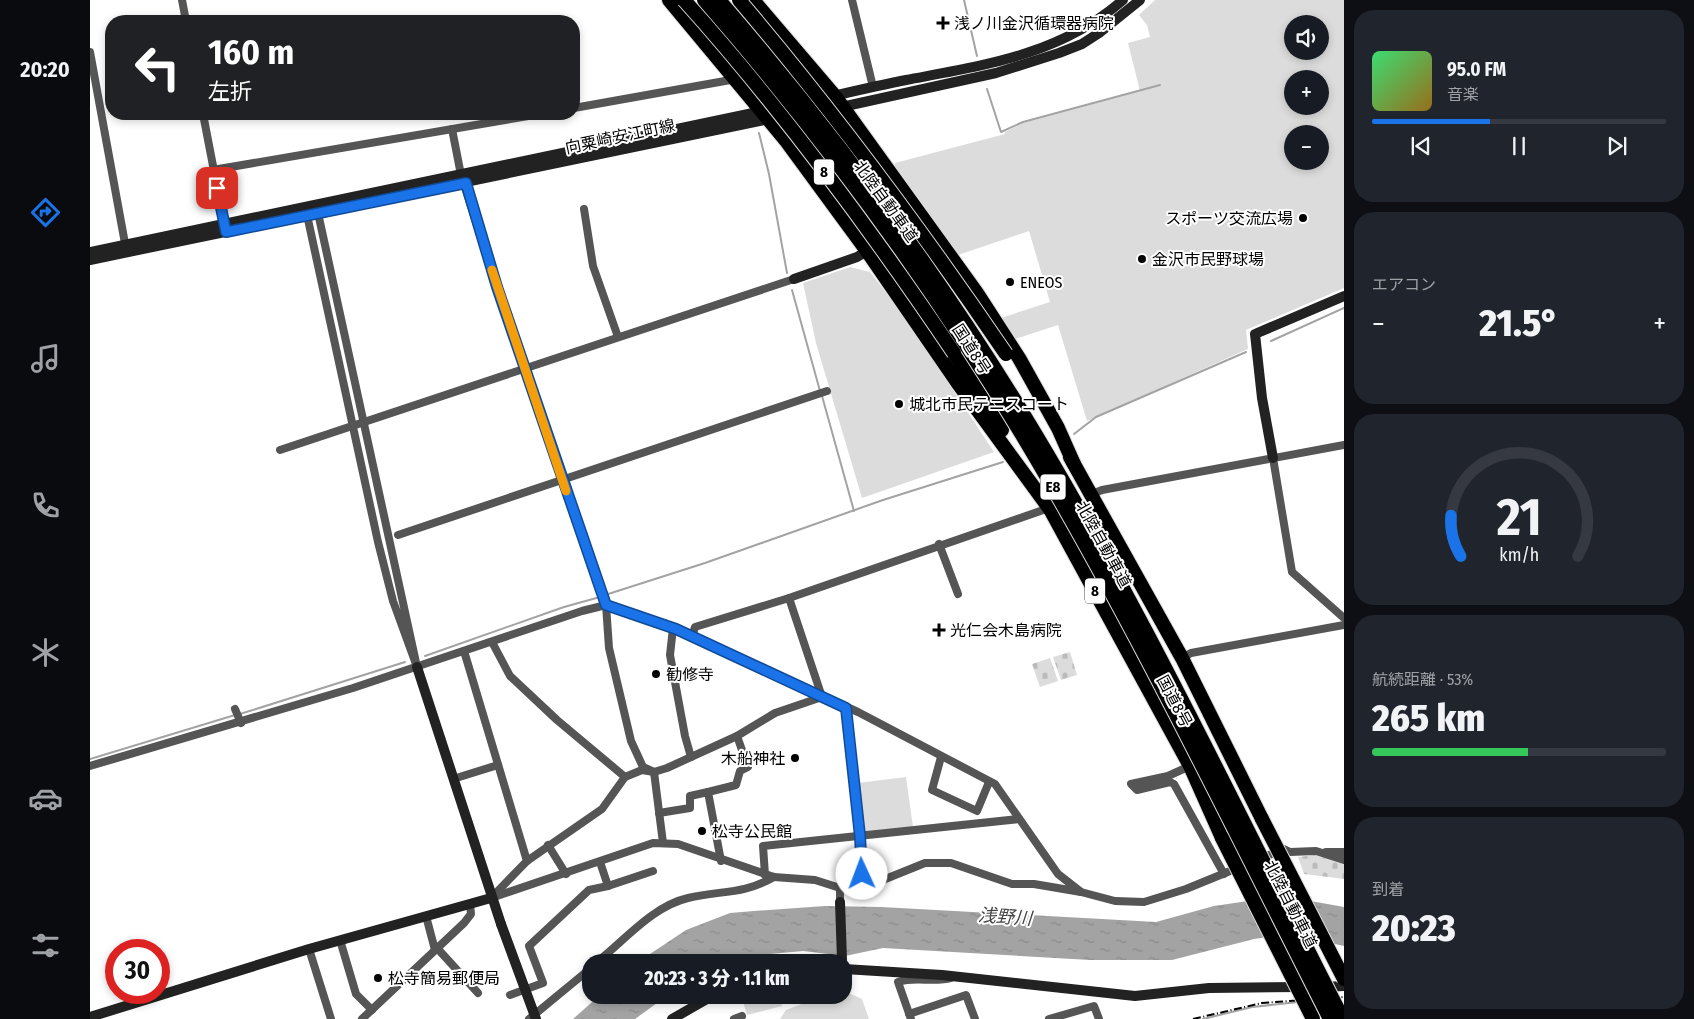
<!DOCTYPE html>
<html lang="ja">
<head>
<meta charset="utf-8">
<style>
	body { margin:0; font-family:"Fira Sans Condensed","Noto Sans JP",sans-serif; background:#20242c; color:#f1f3f6; height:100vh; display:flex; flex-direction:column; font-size:19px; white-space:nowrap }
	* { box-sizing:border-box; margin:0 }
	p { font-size:16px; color:#9ea1a6 }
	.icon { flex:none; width:28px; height:28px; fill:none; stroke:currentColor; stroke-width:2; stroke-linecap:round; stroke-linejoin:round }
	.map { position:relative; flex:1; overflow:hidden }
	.side { display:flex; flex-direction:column; gap:10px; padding:10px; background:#0d0f14; width:350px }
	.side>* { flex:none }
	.banner { position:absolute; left:15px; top:15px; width:475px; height:105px; border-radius:20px; box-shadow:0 2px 8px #0003; background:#202124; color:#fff; overflow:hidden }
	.fabs { position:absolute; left:1194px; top:15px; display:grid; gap:10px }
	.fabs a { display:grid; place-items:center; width:45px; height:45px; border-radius:50%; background:#171b24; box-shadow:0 2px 8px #0003; font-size:25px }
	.speed { position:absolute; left:15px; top:939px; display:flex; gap:10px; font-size:25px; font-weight:700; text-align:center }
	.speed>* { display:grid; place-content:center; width:65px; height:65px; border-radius:50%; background:#171b24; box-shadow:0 2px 8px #0003; line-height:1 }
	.speed .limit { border:8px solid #d22; background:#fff; color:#111 }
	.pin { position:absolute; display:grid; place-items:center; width:42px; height:42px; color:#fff; margin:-21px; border-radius:10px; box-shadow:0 2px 8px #0006 }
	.me { position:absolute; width:55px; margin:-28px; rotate:358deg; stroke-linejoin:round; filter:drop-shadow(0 0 4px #0008) }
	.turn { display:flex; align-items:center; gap:18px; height:105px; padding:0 20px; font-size:22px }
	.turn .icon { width:65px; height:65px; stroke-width:2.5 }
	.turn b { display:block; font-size:35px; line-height:42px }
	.big { font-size:38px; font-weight:800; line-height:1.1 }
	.side .widget { flex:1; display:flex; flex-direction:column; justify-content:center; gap:8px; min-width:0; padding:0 18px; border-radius:20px; background:#20242c }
	.side .dial { align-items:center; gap:0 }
	.dial svg { height:130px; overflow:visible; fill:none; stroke:#363941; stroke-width:7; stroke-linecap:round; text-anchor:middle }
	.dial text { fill:#f1f3f6; stroke:none }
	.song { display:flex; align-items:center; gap:15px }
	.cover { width:60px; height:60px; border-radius:8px; background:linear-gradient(135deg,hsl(140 70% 55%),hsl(40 70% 35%)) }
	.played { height:5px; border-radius:2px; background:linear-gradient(90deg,#1a73e8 40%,#363941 40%) }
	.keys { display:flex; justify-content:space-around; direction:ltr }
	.heat { display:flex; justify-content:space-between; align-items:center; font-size:28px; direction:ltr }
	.charge { height:8px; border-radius:4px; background:linear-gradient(90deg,#34c759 53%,#363941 0) }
	.trip { position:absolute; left:492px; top:954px; width:270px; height:50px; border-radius:20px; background:#171b24; box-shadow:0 2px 8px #0003; font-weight:800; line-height:50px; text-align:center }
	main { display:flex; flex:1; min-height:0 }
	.dock { display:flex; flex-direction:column; width:90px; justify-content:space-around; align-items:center; background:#090b0e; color:#9ea1a6 }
	.dock .icon { width:35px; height:35px }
	.dock .selected { color:#1a73e8 }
	.dock b { font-size:22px; color:#f1f3f6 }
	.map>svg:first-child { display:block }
	.cemetery { fill:url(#cemetery-stones) }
	.green { fill:#dcdcdc; fill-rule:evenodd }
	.water { fill:url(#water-ripples) }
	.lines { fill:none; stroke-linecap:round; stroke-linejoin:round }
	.stream { stroke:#a3a3a3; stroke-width:2 }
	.highway-casing { stroke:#dbdbdb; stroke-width:16 }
	.street { stroke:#555; stroke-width:8 }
	.secondary { stroke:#222; stroke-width:10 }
	.highway { stroke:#000; stroke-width:14 }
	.rail { stroke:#000; stroke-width:2; stroke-dasharray:8 2.5 1 2.5; stroke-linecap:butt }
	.highway-bridge-casing { stroke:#dbdbdb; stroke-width:16; stroke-linecap:butt }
	.secondary-bridge { stroke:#222; stroke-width:10 }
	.highway-bridge { stroke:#000; stroke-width:14 }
	.route-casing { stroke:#114b97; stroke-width:12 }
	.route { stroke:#1a73e8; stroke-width:9 }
	.slow { stroke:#f59e0b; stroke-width:9 }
	.poi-dot { fill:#000; stroke:#fff; stroke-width:2 }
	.labels { text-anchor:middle; stroke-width:4; stroke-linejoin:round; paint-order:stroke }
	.shield { fill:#fff; stroke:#4c4c4c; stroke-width:1 }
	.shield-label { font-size:15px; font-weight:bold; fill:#000 }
	.poi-label { font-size:16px; fill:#000; stroke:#fff; text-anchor:start }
	.street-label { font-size:16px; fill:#000; stroke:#fff }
	.water-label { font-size:18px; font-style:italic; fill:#444; stroke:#fff }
</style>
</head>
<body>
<main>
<nav class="dock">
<b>20:20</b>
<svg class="icon selected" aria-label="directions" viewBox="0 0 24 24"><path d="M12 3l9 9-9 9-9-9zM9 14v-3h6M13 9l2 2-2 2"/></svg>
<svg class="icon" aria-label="music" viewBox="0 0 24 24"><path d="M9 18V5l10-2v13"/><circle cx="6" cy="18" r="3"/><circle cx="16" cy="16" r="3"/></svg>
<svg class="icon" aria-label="phone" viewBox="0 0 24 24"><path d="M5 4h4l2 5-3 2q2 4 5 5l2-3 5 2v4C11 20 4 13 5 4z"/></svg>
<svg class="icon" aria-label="climate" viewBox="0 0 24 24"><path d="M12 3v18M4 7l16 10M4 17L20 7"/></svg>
<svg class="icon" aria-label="car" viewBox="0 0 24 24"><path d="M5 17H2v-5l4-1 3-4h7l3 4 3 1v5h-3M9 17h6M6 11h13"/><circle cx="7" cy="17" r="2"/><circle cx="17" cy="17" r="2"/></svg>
<svg class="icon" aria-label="filters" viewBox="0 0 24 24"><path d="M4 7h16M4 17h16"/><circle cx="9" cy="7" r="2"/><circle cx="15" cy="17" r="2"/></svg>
</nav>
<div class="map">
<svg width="1254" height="1019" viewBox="0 0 1254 1019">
	<defs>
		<pattern id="cemetery-stones" width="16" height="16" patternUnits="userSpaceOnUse" patternTransform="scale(1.25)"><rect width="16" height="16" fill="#dcdcdc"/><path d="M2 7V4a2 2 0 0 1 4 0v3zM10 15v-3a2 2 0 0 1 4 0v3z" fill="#bbb"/></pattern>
		<pattern id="water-ripples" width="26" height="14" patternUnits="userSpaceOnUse" patternTransform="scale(1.25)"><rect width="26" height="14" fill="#a3a3a3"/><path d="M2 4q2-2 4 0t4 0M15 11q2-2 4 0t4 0" fill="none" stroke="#8b8b8b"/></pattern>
	</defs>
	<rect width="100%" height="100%" fill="#fff"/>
	<!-- cemetery -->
	<g class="cemetery">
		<path d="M980,652L987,675L971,680L963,657Z"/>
		<path d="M960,658L968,681L950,687L942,664Z"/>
		<path d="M1224,855L1254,863V879L1214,874L1208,857Z"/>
	</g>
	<!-- green -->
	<g class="green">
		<path d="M1065,0H1254V288L1156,330L1158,349L1151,352L997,421L968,325L925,339L911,318L960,302L939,231L868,255L805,169V163L915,134V132L933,123L1050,91L1038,43L1060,37L1057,25L1049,15ZM1202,24H1230V51H1202ZM1202,79H1230V106H1202ZM1202,134H1230V161H1202Z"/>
		<path d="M760,267L780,272L812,313L904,452L772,498L726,343L713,283Z"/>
		<path d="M816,777L823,827L775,832L768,783Z"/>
		<path d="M754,991L772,999L779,1019H690L696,1010L730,997V995H754Z"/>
		<path d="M651,995H689L692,1006L657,1015Z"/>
	</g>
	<!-- water -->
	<g class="water">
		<path d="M1193,896L1254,907V946L1199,934L1164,939L1082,960H1000L793,948L755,956L713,951L680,954L642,962H548L596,930L640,913L664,911L735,906L791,907L1066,922L1124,906Z"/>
		<path d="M510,995H578L545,1019H483Z"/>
	</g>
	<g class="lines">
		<!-- stream -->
		<g class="stream">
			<path d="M874,0L887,56"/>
			<path d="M897,89L911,132L933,122L1070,85"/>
			<path d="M669,133L679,174L697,273"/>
			<path d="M702,290L730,391"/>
			<path d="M1181,341L1254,308"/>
			<path d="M732,396L764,511"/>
			<path d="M984,434L1006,417L1156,352"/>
			<path d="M515,595L615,563L793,500L913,462"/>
			<path d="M335,656L474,607L510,597"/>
			<path d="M150,714L315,662"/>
			<path d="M0,759L145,715"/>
			<path d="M1113,1019L1162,1007L1209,1002"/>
		</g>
		<!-- highway casing -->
		<g class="highway-casing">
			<g id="highway">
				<path d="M579,0L697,142L777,251L867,382L959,508"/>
				<path d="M663,0L745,96L887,293L929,358L968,428L984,464"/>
				<path d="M864,353L912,430"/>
				<path d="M980,457L1092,658L1172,819"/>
				<path d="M955,500L1100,766L1132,838"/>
			</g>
		</g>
		<!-- street -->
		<g class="street">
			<path d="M92,0L96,21"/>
			<path d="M762,0L783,87"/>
			<path d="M0,52L36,249"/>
			<path d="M484,108L646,79"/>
			<path d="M113,114L135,228"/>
			<path d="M362,129L371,175L407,287L516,605L519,648L541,741L553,767L564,772"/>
			<path d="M123,170L450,114"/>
			<path d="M221,205L228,213L327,667L303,601L288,542L217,215Z"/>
			<path d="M494,209L503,266L528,337"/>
			<path d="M190,450L704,279"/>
			<path d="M1183,458L1202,572L1254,618"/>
			<path d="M1002,494L1012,490L1254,445"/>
			<path d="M308,535L737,391"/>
			<path d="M849,544L868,594"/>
			<path d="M583,628L580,655L595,736L601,757"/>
			<path d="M602,637L605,627L699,598"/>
			<path d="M402,642L420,676L467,720L535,777"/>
			<path d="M374,651L437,861"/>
			<path d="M1092,658L1101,653L1254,625"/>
			<path d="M732,697L699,598L959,508"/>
			<path d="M756,708L770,836L772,874L770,882L765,889"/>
			<path d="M145,709L151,723"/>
			<path d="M851,757L842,790L887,811L899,782"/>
			<path d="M0,766L263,688L492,611L516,605L586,629L768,712L905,784L968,874L991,892L944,884H922L861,863H835L783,884L765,889L750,888"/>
			<path d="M1100,766L1078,776L1041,784L1047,790L1080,782L1084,784L1134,874"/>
			<path d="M564,772L573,843"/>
			<path d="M363,779L408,765"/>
			<path d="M569,813L600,808V796L618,792"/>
			<path d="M458,845L476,874"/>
			<path d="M1236,852H1254"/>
			<path d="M631,861L618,792L646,785L650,771L658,767L647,736"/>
			<path d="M510,862L518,886L563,871"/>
			<path d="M675,875L673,846L929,819"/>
			<path d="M991,892L1025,901L1054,902L1096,889L1194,849L1200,852L1226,851L1254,860"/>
			<path d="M401,898L437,861L512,809L535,777L552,770L564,772L577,768L647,736L685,713L732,697"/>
			<path d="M401,898L563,843L588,844L684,877L725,880L750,888V902"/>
			<path d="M336,916L345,950"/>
			<path d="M250,940L266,994L282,1010"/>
			<path d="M347,948L388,993"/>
			<path d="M219,949L241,1019"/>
			<path d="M507,962C535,940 563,906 598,898C631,890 652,895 684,877"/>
			<path d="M420,995L453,983L439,946L499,890L518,886"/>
			<path d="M819,1014L876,995L885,1019"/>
			<path d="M272,1019L374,923L381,914L380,904"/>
			<path d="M439,1019L501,968"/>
			<path d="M644,1019L652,1016"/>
			<path d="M821,1019L808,982C825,976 844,983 861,978"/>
			<path d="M959,1019L1004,1006L1009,1019"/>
		</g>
		<!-- secondary -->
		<g class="secondary">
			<path d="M708,104C744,96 780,87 816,80C895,65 970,55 1033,0"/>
			<path d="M747,108L906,73L969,53L992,44L1009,33L1050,0"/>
			<path d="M0,252L677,110"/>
			<path d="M0,260L684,118"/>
			<path d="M704,279L767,257L777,251"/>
			<path d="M1183,458L1172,398L1165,334L1254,296"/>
			<path d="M327,667L411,924"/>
			<path d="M750,902L752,960"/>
			<path d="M754,969L852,975L1045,996L1119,988L1213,987"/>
			<path d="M1233,987L1254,986"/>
			<path d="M0,1017L219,949L401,898"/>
			<path d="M582,1019L624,995"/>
		</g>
		<!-- highway -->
		<use href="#highway" class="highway"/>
		<!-- rail -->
		<path class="rail" d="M1103,1019L1172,1003L1254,997"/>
		<!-- highway-bridge casing -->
		<g class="highway-bridge-casing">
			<g id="highway-bridge">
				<path d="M594,0C693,110 781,230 864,353"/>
				<path d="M614,0C743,148 860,309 958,479C1060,655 1148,838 1240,1019"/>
				<path d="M629,0C738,126 838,260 926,402C1048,600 1147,812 1253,1019"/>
				<path d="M649,0C745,113 833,232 916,354"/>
				<path d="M1172,819L1254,979"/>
				<path d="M1132,838L1223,1019"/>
			</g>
		</g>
		<!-- secondary-bridge -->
		<path class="secondary-bridge" d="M411,924L446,1019"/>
		<!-- highway-bridge -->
		<use href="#highway-bridge" class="highway-bridge"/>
	</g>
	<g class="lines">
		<!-- route casing -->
		<g class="route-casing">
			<path id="route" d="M127,188L136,232L376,183L407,287L516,605L586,629L756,708L770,836L772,874"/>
		</g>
		<!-- route -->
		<use href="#route" class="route"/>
		<!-- slow -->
		<path class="slow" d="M402,270L476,491"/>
	</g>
	<!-- markers -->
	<g class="poi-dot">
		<path d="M850.5 15.5h5v5h5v5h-5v5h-5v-5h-5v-5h5z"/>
		<circle cx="1213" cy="218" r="5"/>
		<circle cx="1052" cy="259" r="5"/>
		<circle cx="920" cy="282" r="5"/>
		<circle cx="809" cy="404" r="5"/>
		<path d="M846.5 622.5h5v5h5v5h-5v5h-5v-5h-5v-5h5z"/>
		<circle cx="566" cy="674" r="5"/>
		<circle cx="705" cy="758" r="5"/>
		<circle cx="612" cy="831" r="5"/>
		<circle cx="288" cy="978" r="5"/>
	</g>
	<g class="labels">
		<!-- shield labels -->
		<g class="shield">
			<rect x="724" y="159.5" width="20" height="25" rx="4"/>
			<rect x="950.5" y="474.5" width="25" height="25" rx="4"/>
			<rect x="995" y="578.5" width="20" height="25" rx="4"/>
		</g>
		<g class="shield-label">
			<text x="734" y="177">8</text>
			<text x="963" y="492">E8</text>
			<text x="1005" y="596">8</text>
		</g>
		<!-- poi labels -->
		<g class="poi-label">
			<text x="864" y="29">浅ノ川金沢循環器病院</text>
			<text x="1203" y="224" text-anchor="end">スポーツ交流広場</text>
			<text x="1062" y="265">金沢市民野球場</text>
			<text x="930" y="288">ENEOS</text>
			<text x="819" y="410">城北市民テニスコート</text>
			<text x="860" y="636">光仁会木島病院</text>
			<text x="576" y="680">勧修寺</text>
			<text x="695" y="764" text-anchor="end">木船神社</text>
			<text x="622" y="837">松寺公民館</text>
			<text x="298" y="984">松寺簡易郵便局</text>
		</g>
		<!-- street labels -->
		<g class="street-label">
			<text transform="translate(530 136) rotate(-12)" y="6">向粟崎安江町線</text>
			<text transform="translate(796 201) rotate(54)" y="6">北陸自動車道</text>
			<text transform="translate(882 349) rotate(57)" y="6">国道8号</text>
			<text transform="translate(1014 544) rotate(61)" y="6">北陸自動車道</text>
			<text transform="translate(1085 701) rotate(62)" y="6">国道8号</text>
			<text transform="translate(1201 904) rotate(63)" y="6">北陸自動車道</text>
		</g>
		<!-- water labels -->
		<g class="water-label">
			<text transform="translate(915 917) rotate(4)" y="6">浅野川</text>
		</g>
	</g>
</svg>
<div class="fabs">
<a><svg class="icon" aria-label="sound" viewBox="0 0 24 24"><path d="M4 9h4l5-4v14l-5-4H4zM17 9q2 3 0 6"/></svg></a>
<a>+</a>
<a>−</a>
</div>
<div class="speed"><div class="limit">30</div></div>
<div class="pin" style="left:127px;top:188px;background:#d93025"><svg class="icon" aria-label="arrive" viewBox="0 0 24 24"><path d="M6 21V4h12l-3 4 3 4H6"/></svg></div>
<svg class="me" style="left:772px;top:874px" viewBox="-20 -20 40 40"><circle r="19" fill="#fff"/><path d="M0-13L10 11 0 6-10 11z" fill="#1a73e8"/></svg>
<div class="trip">20:23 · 3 分 · 1.1 km</div>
<div class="banner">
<div class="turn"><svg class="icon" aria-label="left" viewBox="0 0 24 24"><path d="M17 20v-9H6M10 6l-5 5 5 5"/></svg><div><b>160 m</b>左折</div></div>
</div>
</div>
<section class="side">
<div class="widget">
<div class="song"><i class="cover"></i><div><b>95.0 FM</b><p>音楽</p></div></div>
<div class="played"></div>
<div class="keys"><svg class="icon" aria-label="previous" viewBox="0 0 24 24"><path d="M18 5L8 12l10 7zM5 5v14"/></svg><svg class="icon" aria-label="pause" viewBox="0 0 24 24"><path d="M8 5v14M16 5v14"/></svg><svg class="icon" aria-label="next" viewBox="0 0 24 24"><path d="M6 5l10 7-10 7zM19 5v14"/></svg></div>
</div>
<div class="widget"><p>エアコン</p>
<div class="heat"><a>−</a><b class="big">21.5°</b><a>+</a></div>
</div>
<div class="widget dial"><svg viewBox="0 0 100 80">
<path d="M14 69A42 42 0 1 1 86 69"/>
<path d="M14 69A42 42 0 0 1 8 44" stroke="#1a73e8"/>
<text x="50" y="56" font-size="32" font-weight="700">21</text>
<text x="50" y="72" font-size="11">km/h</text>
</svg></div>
<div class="widget"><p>航続距離 · 53%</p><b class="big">265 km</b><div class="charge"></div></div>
<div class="widget"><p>到着</p><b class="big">20:23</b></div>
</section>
</main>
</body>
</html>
